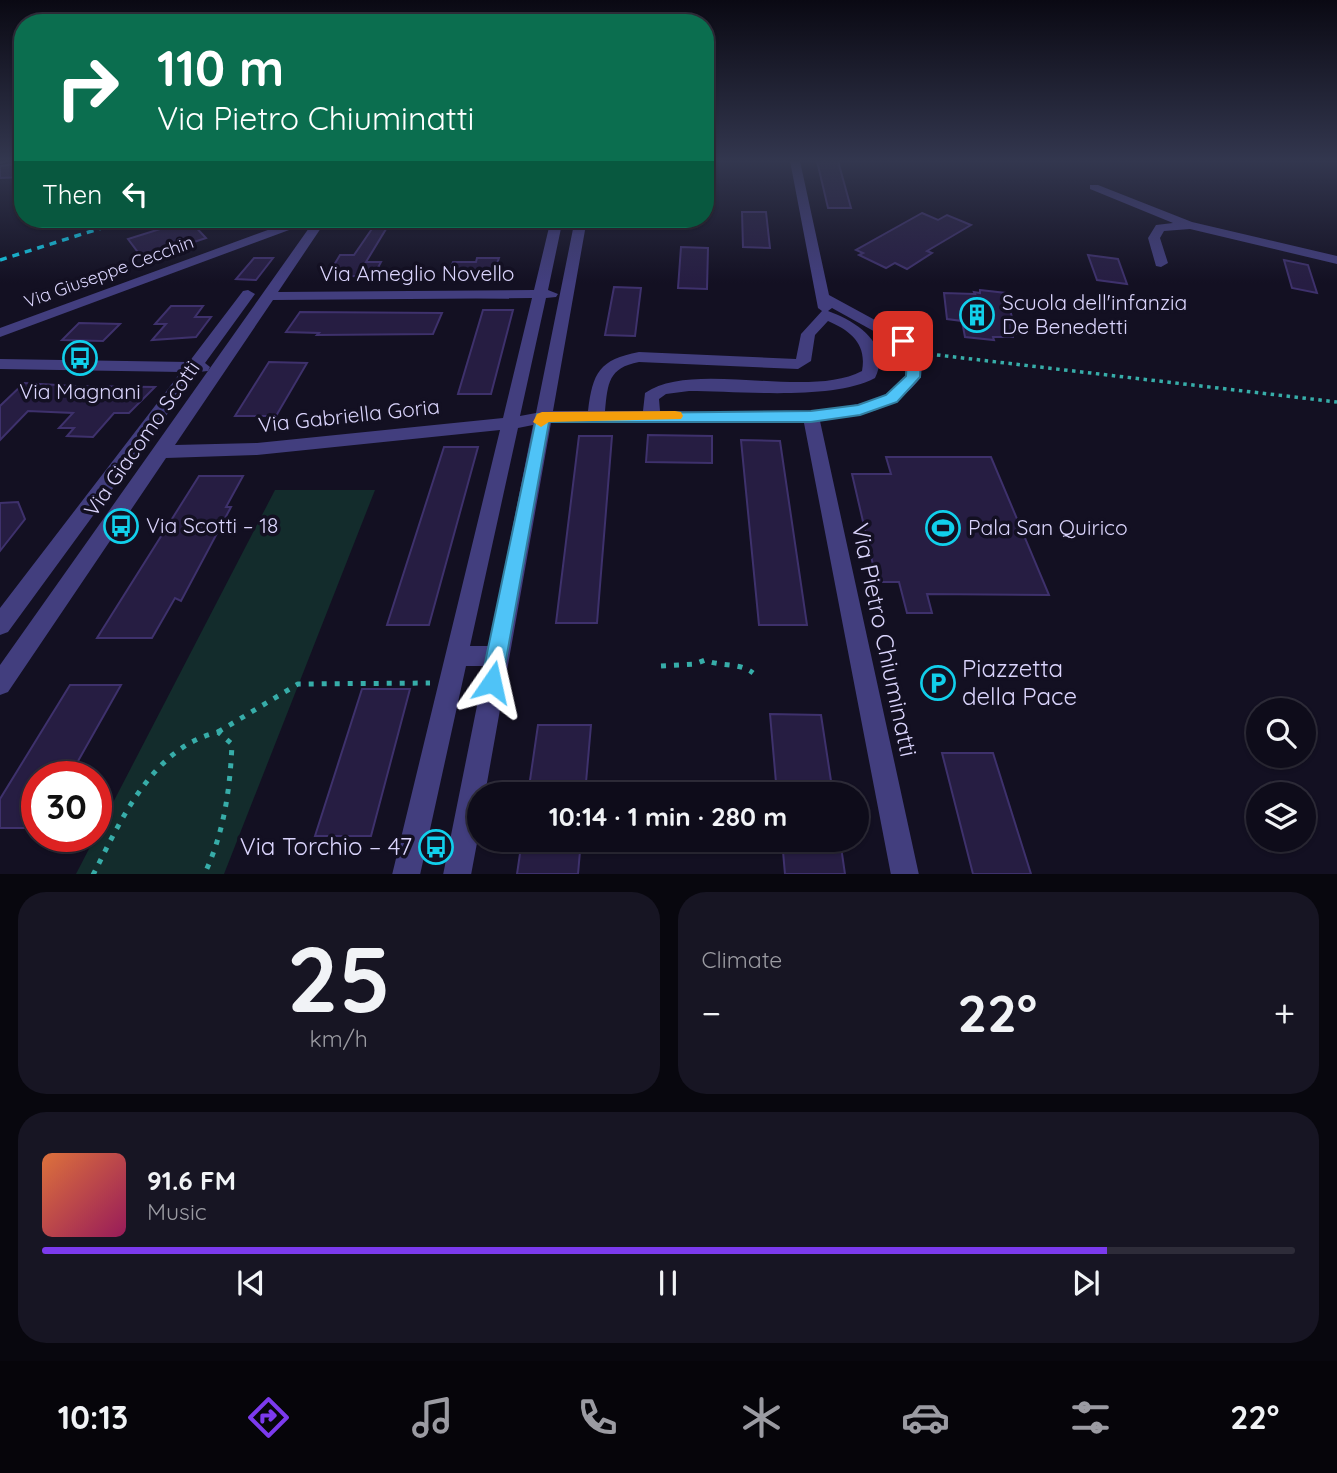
<!DOCTYPE html>
<html lang="en">
<head>
<meta charset="utf-8">
<style>
	body { margin:0; font-family:Quicksand,sans-serif; background:#171523; color:#f1f3f6; height:100vh; display:flex; flex-direction:column; font-size:26px; white-space:nowrap }
	* { box-sizing:border-box; margin:0 }
	p { font-size:23px; color:#9b9ba2 }
	.icon { flex:none; width:38px; height:38px; fill:none; stroke:currentColor; stroke-width:2; stroke-linecap:round; stroke-linejoin:round }
	.map { position:relative; height:874px; overflow:hidden }
	.sheet { display:flex; flex-direction:column; gap:18px; padding:18px; background:#08070e; flex:1 }
	.sheet>* { flex:none }
	.banner { position:absolute; left:14px; top:14px; width:700px; height:214px; border-radius:28px; box-shadow:0 2px 5px #0004,0 0 0 2px #2e2c39; background:#0b6e4f; color:#fff; overflow:hidden }
	.fabs { position:absolute; left:1246px; top:698px; display:grid; gap:14px }
	.fabs a { display:grid; place-items:center; width:70px; height:70px; border-radius:50%; background:#0e0c1a; box-shadow:0 2px 5px #0004,0 0 0 2px #2e2c39; font-size:35px }
	.speed { position:absolute; left:21px; top:761px; display:flex; gap:14px; font-size:35px; font-weight:700; text-align:center }
	.speed>* { display:grid; place-content:center; width:91px; height:91px; border-radius:50%; background:#0e0c1a; box-shadow:0 2px 5px #0004,0 0 0 2px #2e2c39; line-height:1 }
	.speed .limit { border:10px solid #d22; background:#fff; color:#111 }
	.pin { position:absolute; display:grid; place-items:center; width:60px; height:60px; color:#fff; margin:-30px; border-radius:14px; box-shadow:0 4px 10px #0006 }
	.me { position:absolute; width:77px; margin:-38px; rotate:11deg; stroke-linejoin:round; filter:drop-shadow(0 0 5px #0008) }
	.turn { display:flex; align-items:center; gap:24px; height:147px; padding:0 28px; font-size:32px }
	.turn .icon { width:91px; height:91px; stroke-width:2.5 }
	.turn b { display:block; font-size:49px; line-height:60px }
	.then { display:flex; align-items:center; height:66px; padding:0 28px; background:#0003; gap:14px; font-size:26px }
	.big { font-size:52px; font-weight:700; line-height:1.1 }
	.sheet .tile { flex:1; display:flex; flex-direction:column; justify-content:center; gap:10px; min-width:0; padding:0 24px; border-radius:28px; background:#171523 }
	.sheet .dial { align-items:center; gap:0 }
	.dial b { font-size:91px; line-height:1 }
	.song { display:flex; align-items:center; gap:21px }
	.cover { width:84px; height:84px; border-radius:10px; background:linear-gradient(135deg,hsl(20 70% 55%),hsl(330 70% 35%)) }
	.played { height:7px; border-radius:4px; background:linear-gradient(90deg,#7c3aed 85%,#2e2c39 85%) }
	.keys { display:flex; justify-content:space-around; direction:ltr }
	.heat { display:flex; justify-content:space-between; align-items:center; font-size:38px; direction:ltr }
	.sheet .tiles { flex:1; display:grid; gap:18px; grid-template-columns:1fr 1fr }
	.tile:last-child { grid-column:span 2 }
	.trip { position:absolute; left:467px; top:782px; width:402px; height:70px; border-radius:35px; background:#0e0c1a; box-shadow:0 2px 5px #0004,0 0 0 2px #2e2c39; font-weight:700; line-height:70px; text-align:center }
	.menu { display:flex; height:112px; justify-content:space-around; align-items:center; background:#06050a; color:#9b9ba2 }
	.menu .icon { width:49px; height:49px }
	.menu .current { color:#7c3aed }
	.menu b { font-size:32px; color:#f1f3f6 }
	.map>svg:first-child { display:block }
	.green { fill:#132c2c }
	.building { fill:#261d42; stroke:#3e316c; stroke-width:2 }
	.lines { fill:none; stroke-linecap:round; stroke-linejoin:round }
	.path-far2 { stroke:#37ada9; stroke-width:2.5; stroke-dasharray:2.5 3.5; stroke-linecap:butt }
	.path-far1 { stroke:#37ada9; stroke-width:3.5; stroke-dasharray:3.5 4.5; stroke-linecap:butt }
	.path { stroke:#37ada9; stroke-width:5; stroke-dasharray:5 8; stroke-linecap:butt }
	.minor { fill:#423e7e; fill-rule:evenodd }
	.rail { stroke:#11cfeb; stroke-width:3.5; stroke-dasharray:7 6; stroke-linecap:butt }
	.route { fill:#4fc3f7; stroke:#337fa1; stroke-width:2 }
	.slow { fill:#f59e0b }
	.labels { text-anchor:middle; stroke-width:7; stroke-linejoin:round; paint-order:stroke }
	.far-street-label { font-size:18px; fill:#dad4fc; stroke:#131022 }
	.street-label { font-size:21px; fill:#dad4fc; stroke:#131022 }
	.poi-label { font-size:21px; fill:#dad4fc; stroke:#131022; text-anchor:start }
	.near-street-label { font-size:24px; fill:#dad4fc; stroke:#131022 }
	.near-poi-label { font-size:24px; fill:#dad4fc; stroke:#131022; text-anchor:start }
</style>
</head>
<body>
<div class="map">
<svg width="1337" height="875" viewBox="0 0 1337 875">
	<rect width="100%" height="100%" fill="#131022"/>
	<!-- green -->
	<path class="green" d="M275,490H375L224,874H76Z"/>
	<!-- building -->
	<g class="building">
		<path d="M817,161H838L851,208H828Z"/>
		<path d="M23,163V177L0,178V166Z"/>
		<path d="M742,212H766L770,248L743,247Z"/>
		<path d="M922,213L938,220L947,215L971,225L927,251L932,253L907,269L895,263L886,268L859,255L863,253L856,250Z"/>
		<path d="M189,220L206,238L143,259L128,239Z"/>
		<path d="M376,223L386,229L366,262H381L373,277L328,275L340,255H354Z"/>
		<path d="M681,247L708,248L707,289L678,288Z"/>
		<path d="M1088,255L1118,259L1127,284L1097,280Z"/>
		<path d="M254,258H273L256,280L236,279Z"/>
		<path d="M477,258H499L494,272H478L476,279H446L453,262H476Z"/>
		<path d="M1284,260L1308,265L1317,293L1292,288Z"/>
		<path d="M614,287L641,288L635,336L605,335Z"/>
		<path d="M980,290L1006,293L1016,334H1013V337H993L994,340L965,337L962,321L947,319L944,293L975,294L974,292L980,293Z"/>
		<path d="M171,306H203L195,317H211L196,337L152,340L166,324H155Z"/>
		<path d="M483,310H513L491,394H458Z"/>
		<path d="M300,312L442,313L433,334L317,335L319,333L286,332Z"/>
		<path d="M79,323L120,324L103,341L62,340Z"/>
		<path d="M269,362L307,363L276,416H235Z"/>
		<path d="M24,383L74,386L155,387L129,413H114L93,437L67,436L74,428H59L73,413L28,411L0,440V406Z"/>
		<path d="M648,435L712,436V463L646,462Z"/>
		<path d="M579,436H612L597,623H556Z"/>
		<path d="M741,440L780,441L807,625H759Z"/>
		<path d="M444,447H478L429,625H387Z"/>
		<path d="M886,457H991L1049,595L927,594L932,613H907L899,582H877L852,474H891Z"/>
		<path d="M199,476H243L226,507H231L181,601L175,598L152,638H97Z"/>
		<path d="M18,502L25,519L0,551V503Z"/>
		<path d="M70,685H121L69,777H37V828H0V799Z"/>
		<path d="M362,689H410L371,836H315Z"/>
		<path d="M770,714L821,715L833,794H777Z"/>
		<path d="M538,725H591L585,794H528Z"/>
		<path d="M942,753H993L1031,874H973Z"/>
		<path d="M522,840H581L578,874H517Z"/>
		<path d="M782,840H840L845,874H785Z"/>
	</g>
	<g class="lines">
		<!-- path-far2 -->
		<path class="path-far2" d="M329,229L336,219"/>
		<!-- path-far1 -->
		<path class="path-far1" d="M929,354L1337,402"/>
		<!-- path -->
		<g class="path">
			<path d="M661,666L695,664L705,660C721,667 739,662 753,673"/>
			<path d="M218,732L298,684L430,683"/>
			<path d="M93,875C121,820 152,748 218,732L232,744C230,790 224,833 204,875"/>
		</g>
		<!-- minor -->
		<g class="minor">
			<path d="M0,161H10L0,164Z"/>
			<path d="M790,161H800L829,295L908,338L922,359L921,377C895,412 861,415 820,421L919,875H891L804,423H551L485,794H480V827L471,875H443L485,666H466L420,875H392L500,430L257,455L166,458L8,692L0,695V665L309,228L308,223L0,337V328L298,219H320L321,228L278,292L534,290L551,219H563L548,290L558,294L556,297L546,298L520,416L536,413L575,219H587L553,411H588C593,372 599,360 639,352L796,359L801,334L822,311L818,308ZM532,298L503,418L257,443L175,445L273,300ZM832,308L897,344L906,359L905,376C899,381 893,390 886,394C841,420 715,411 660,411L659,399L666,394L689,391C739,391 832,401 875,378C892,344 856,321 828,311ZM828,321C851,331 867,344 862,371C807,400 693,359 645,393L643,411H605C608,383 608,368 639,362L798,369L811,361L815,335ZM533,425L489,646H470L518,428Z"/>
			<path d="M1090,185H1098L1192,222L1337,256V264L1190,229L1164,231L1160,238L1168,263L1161,267L1156,266L1148,238L1156,225L1173,223L1090,189Z"/>
			<path d="M248,290L255,294L205,363L210,367L208,371L198,372L8,632L0,635V608L181,372L0,369V359L189,362L243,291Z"/>
		</g>
		<!-- rail -->
		<path class="rail" d="M0,260L130,219"/>
	</g>
	<!-- sky -->
	<linearGradient id="sky" x2="0" y2="1"><stop stop-color="#0a0913"/><stop offset="0.57" stop-color="#33374f"/><stop offset="1" stop-color="#33374f" stop-opacity="0"/></linearGradient>
	<rect width="1337" height="283" fill="url(#sky)"/>
	<!-- route -->
	<path class="route" d="M903,337L908,338L921,359L920,377L897,402L860,415L811,422H549L502,682L499,689L492,692L484,689L481,682L537,414L811,411L858,405L886,395L906,376L907,359L896,341Z"/>
	<!-- slow -->
	<path class="slow" d="M675,411L681,412L683,416L681,419L549,422L541,427L533,422L537,414L542,412Z"/>
	<!-- icons -->
	<defs>
		<g id="building-ring" transform="scale(1.75)"><circle r="9.5" fill="#131022" stroke="#11cfeb" stroke-width="1.5"/><path d="M-4-6H4V6H1V3H-1V6H-4ZM-2.5-4.3h1.7v1.8h-1.7ZM.8-4.3h1.7v1.8H.8ZM-2.5-1h1.7V.8h-1.7ZM.8-1h1.7V.8H.8Z" fill="#11cfeb"/></g>
		<g id="bus-ring" transform="scale(1.75)"><circle r="9.5" fill="#131022" stroke="#11cfeb" stroke-width="1.5"/><path d="M-5-6H5V4H4V6H2V4H-2V6H-4V4H-5ZM-3.5-4V0h7V-4ZM-3.5 1.2v1.5H-2V1.2ZM2 1.2v1.5H3.5V1.2Z" fill="#11cfeb"/></g>
		<g id="stadium-ring" transform="scale(1.75)"><circle r="9.5" fill="#131022" stroke="#11cfeb" stroke-width="1.5"/><path d="M0-5a6.5 5 0 1 0 0 10a6.5 5 0 1 0 0-10ZM-3.5-1.8h7v3.6h-7Z" fill="#11cfeb"/></g>
		<g id="parking-ring" transform="scale(1.75)"><circle r="9.5" fill="#131022" stroke="#11cfeb" stroke-width="1.5"/><path d="M-3.5-5.5H1a3.5 3.5 0 0 1 0 7H-1V5.5H-3.5ZM-1-3.4V-.6H.8a1.4 1.4 0 0 0 0-2.8Z" fill="#11cfeb"/></g>
	</defs>
	<g fill-rule="evenodd">
		<use href="#building-ring" x="977" y="315"/>
		<use href="#bus-ring" x="80" y="358"/>
		<use href="#bus-ring" x="121" y="526"/>
		<use href="#stadium-ring" x="943" y="528"/>
		<use href="#parking-ring" x="938" y="683"/>
		<use href="#bus-ring" x="436" y="847"/>
	</g>
	<g class="labels">
		<!-- far-street labels -->
		<g class="far-street-label">
			<text transform="translate(109 272) rotate(-20)" y="6">Via Giuseppe Cecchin</text>
		</g>
		<!-- street labels -->
		<g class="street-label">
			<text x="417" y="281">Via Ameglio Novello</text>
			<text transform="translate(349 416) rotate(-6)" y="7">Via Gabriella Goria</text>
			<text transform="translate(142 439) rotate(-55)" y="7">Via Giacomo Scotti</text>
		</g>
		<!-- poi labels -->
		<g class="poi-label">
			<text x="1002" y="310">Scuola dell'infanzia<tspan x="1002" dy="24">De Benedetti</tspan></text>
			<text x="80" y="399" text-anchor="middle">Via Magnani</text>
			<text x="146" y="533">Via Scotti – 18</text>
			<text x="968" y="535">Pala San Quirico</text>
		</g>
		<!-- near-street labels -->
		<g class="near-street-label">
			<text transform="translate(884 640) rotate(78)" y="8">Via Pietro Chiuminatti</text>
		</g>
		<!-- near-poi labels -->
		<g class="near-poi-label">
			<text x="962" y="677">Piazzetta<tspan x="962" dy="28">della Pace</tspan></text>
			<text x="412" y="855" text-anchor="end">Via Torchio – 47</text>
		</g>
	</g>
</svg>
<div class="fabs">
<a><svg class="icon" aria-label="search" viewBox="0 0 24 24"><circle cx="10" cy="10" r="6"/><path d="M15 15l6 6"/></svg></a>
<a><svg class="icon" aria-label="layers" viewBox="0 0 24 24"><path d="M12 4l9 5-9 5-9-5zM3 14l9 5 9-5"/></svg></a>
</div>
<div class="speed"><div class="limit">30</div></div>
<div class="pin" style="left:903px;top:341px;background:#d93025"><svg class="icon" aria-label="arrive" viewBox="0 0 24 24"><path d="M6 21V4h12l-3 4 3 4H6"/></svg></div>
<svg class="me" style="left:492px;top:682px" viewBox="-20 -20 40 40"><path d="M0-17L14 15 0 8-14 15z" fill="#4fc3f7" stroke="#fff" stroke-width="4"/></svg>
<div class="trip">10:14 · 1 min · 280 m</div>
<div class="banner">
<div class="turn"><svg class="icon" aria-label="right" viewBox="0 0 24 24"><path d="M7 20v-9h11M14 6l5 5-5 5"/></svg><div><b>110 m</b>Via Pietro Chiuminatti</div></div>
<div class="then">Then<svg class="icon" aria-label="left" viewBox="0 0 24 24"><path d="M17 20v-9H6M10 6l-5 5 5 5"/></svg></div>
</div>
</div>
<section class="sheet">
<div class="tiles">
<div class="tile dial"><b>25</b><p>km/h</p></div>
<div class="tile"><p>Climate</p>
<div class="heat"><a>−</a><b class="big">22°</b><a>+</a></div>
</div>
<div class="tile">
<div class="song"><i class="cover"></i><div><b>91.6 FM</b><p>Music</p></div></div>
<div class="played"></div>
<div class="keys"><svg class="icon" aria-label="previous" viewBox="0 0 24 24"><path d="M18 5L8 12l10 7zM5 5v14"/></svg><svg class="icon" aria-label="pause" viewBox="0 0 24 24"><path d="M8 5v14M16 5v14"/></svg><svg class="icon" aria-label="next" viewBox="0 0 24 24"><path d="M6 5l10 7-10 7zM19 5v14"/></svg></div>
</div>
</div>
</section>
<nav class="menu">
<b>10:13</b>
<svg class="icon current" aria-label="directions" viewBox="0 0 24 24"><path d="M12 3l9 9-9 9-9-9zM9 14v-3h6M13 9l2 2-2 2"/></svg>
<svg class="icon" aria-label="music" viewBox="0 0 24 24"><path d="M9 18V5l10-2v13"/><circle cx="6" cy="18" r="3"/><circle cx="16" cy="16" r="3"/></svg>
<svg class="icon" aria-label="phone" viewBox="0 0 24 24"><path d="M5 4h4l2 5-3 2q2 4 5 5l2-3 5 2v4C11 20 4 13 5 4z"/></svg>
<svg class="icon" aria-label="climate" viewBox="0 0 24 24"><path d="M12 3v18M4 7l16 10M4 17L20 7"/></svg>
<svg class="icon" aria-label="car" viewBox="0 0 24 24"><path d="M5 17H2v-5l4-1 3-4h7l3 4 3 1v5h-3M9 17h6M6 11h13"/><circle cx="7" cy="17" r="2"/><circle cx="17" cy="17" r="2"/></svg>
<svg class="icon" aria-label="filters" viewBox="0 0 24 24"><path d="M4 7h16M4 17h16"/><circle cx="9" cy="7" r="2"/><circle cx="15" cy="17" r="2"/></svg>
<b>22°</b>
</nav>
</body>
</html>
